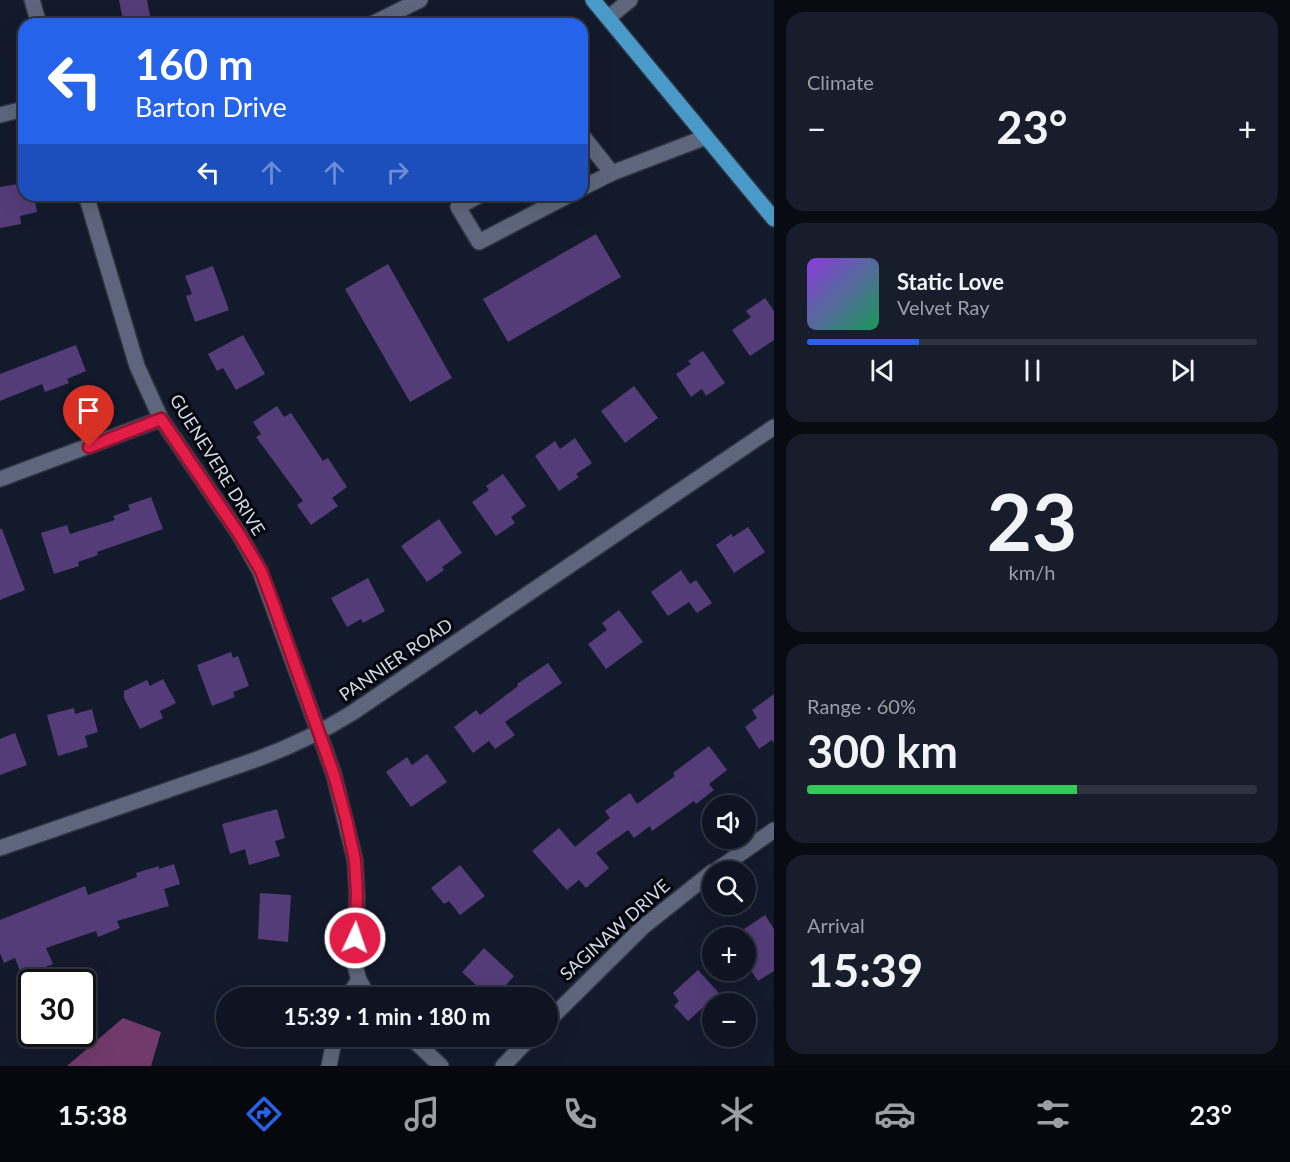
<!DOCTYPE html>
<html lang="en">
<head>
<meta charset="utf-8">
<style>
	body { margin:0; font-family:Lato,sans-serif; background:#171d2a; color:#f1f3f6; height:100vh; display:flex; flex-direction:column; font-size:22px; white-space:nowrap }
	* { box-sizing:border-box; margin:0 }
	p { font-size:20px; color:#9b9ea5 }
	.icon { flex:none; width:33px; height:33px; fill:none; stroke:currentColor; stroke-width:2; stroke-linecap:round; stroke-linejoin:round }
	.map { position:relative; flex:1; overflow:hidden }
	.panel { display:flex; flex-direction:column; gap:12px; padding:12px; background:#080b12; width:516px }
	.panel>* { flex:none }
	.top-card { position:absolute; left:18px; top:18px; width:570px; height:183px; border-radius:18px; box-shadow:0 6px 24px #0002,0 0 0 2px #2e333f; background:#2563eb; color:#fff; overflow:hidden }
	.buttons { position:absolute; left:702px; top:795px; display:grid; gap:12px }
	.buttons a { display:grid; place-items:center; width:54px; height:54px; border-radius:50%; background:#0e1421; box-shadow:0 6px 24px #0002,0 0 0 2px #2e333f; font-size:30px }
	.speed { position:absolute; left:18px; top:969px; display:flex; gap:12px; font-size:30px; font-weight:700; text-align:center }
	.speed>* { display:grid; place-content:center; width:78px; height:78px; border-radius:50%; background:#0e1421; box-shadow:0 6px 24px #0002,0 0 0 2px #2e333f; line-height:1 }
	.speed .limit { border:3px solid #111; border-radius:9px; background:#fff; color:#111 }
	.pin { position:absolute; display:grid; place-items:center; width:51px; height:51px; color:#fff; margin:-62px -26px; border-radius:50% 50% 50% 0; rotate:-45deg; box-shadow:0 0 6px #0007 }
	.pin .icon { rotate:45deg }
	.me { position:absolute; width:66px; margin:-33px; rotate:3deg; stroke-linejoin:round; filter:drop-shadow(0 0 4px #0008) }
	.turn { display:flex; align-items:center; gap:21px; height:126px; padding:0 18px; font-size:27px }
	.turn .icon { width:78px; height:78px; stroke-width:2.5 }
	.turn b { display:block; font-size:42px; line-height:51px }
	.lanes { display:flex; align-items:center; height:57px; padding:0 18px; background:#0003; justify-content:center; gap:30px; direction:ltr }
	.lanes .off { opacity:.35 }
	.big { font-size:45px; font-weight:700; line-height:1.1 }
	.panel .card { flex:1; display:flex; flex-direction:column; justify-content:center; gap:9px; min-width:0; padding:0 21px; border-radius:18px; background:#171d2a }
	.panel .dial { align-items:center; gap:0 }
	.dial b { font-size:78px; line-height:1 }
	.song { display:flex; align-items:center; gap:18px }
	.cover { width:72px; height:72px; border-radius:9px; background:linear-gradient(135deg,hsl(270 70% 55%),hsl(150 70% 35%)) }
	.played { height:6px; border-radius:3px; background:linear-gradient(90deg,#2563eb 25%,#2e333f 25%) }
	.keys { display:flex; justify-content:space-around; direction:ltr }
	.heat { display:flex; justify-content:space-between; align-items:center; font-size:33px; direction:ltr }
	.charge { height:9px; border-radius:4px; background:linear-gradient(90deg,#34c759 60%,#2e333f 0) }
	.trip { position:absolute; left:216px; top:987px; width:342px; height:60px; border-radius:30px; background:#0e1421; box-shadow:0 6px 24px #0002,0 0 0 2px #2e333f; font-weight:700; line-height:60px; text-align:center }
	.menu { display:flex; height:96px; justify-content:space-around; align-items:center; background:#06080d; color:#9b9ea5 }
	.menu .icon { width:42px; height:42px }
	.menu .current { color:#2563eb }
	.menu b { font-size:27px; color:#f1f3f6 }
	main { display:flex; flex:1; min-height:0 }
	.map>svg:first-child { display:block }
	.forest { fill:#713a6b }
	.building { fill:#543c79 }
	.lines { fill:none; stroke-linecap:round; stroke-linejoin:round }
	.minor-casing { stroke:#303442; stroke-width:18 }
	.major-casing { stroke:#303442; stroke-width:18 }
	.minor { stroke:#5d667c; stroke-width:15 }
	.major { stroke:#4a9ac9; stroke-width:15 }
	.route-casing { stroke:#92132f; stroke-width:15 }
	.route { stroke:#e11d48; stroke-width:10 }
	.labels { text-anchor:middle; stroke-width:6; stroke-linejoin:round; paint-order:stroke }
	.street-label { font-size:18px; fill:#d4d9e6; stroke:#04060d }
</style>
</head>
<body>
<main>
<div class="map">
<svg width="774" height="1066" viewBox="0 0 774 1066">
	<rect width="100%" height="100%" fill="#131a2c"/>
	<!-- forest -->
	<path class="forest" d="M123,1018L161,1032L151,1066H67Z"/>
	<!-- building -->
	<g class="building">
		<path d="M119,0H147L150,16L123,21Z"/>
		<path d="M24,183V195H34L37,212L20,216L21,224L0,228V187Z"/>
		<path d="M596,234L621,277L508,342L483,299Z"/>
		<path d="M388,264L452,378L410,402L345,289Z"/>
		<path d="M213,266L229,310L195,322L186,296L192,294L185,276Z"/>
		<path d="M765,298L774,311V340L750,356L732,330L751,317L746,311Z"/>
		<path d="M243,335L265,374L236,390L223,368L217,371L208,354Z"/>
		<path d="M76,345L86,371L67,379L69,383L45,392L42,384L0,401V374Z"/>
		<path d="M703,351L725,383L706,396L702,389L691,397L676,374L691,364L688,361Z"/>
		<path d="M634,386L658,418L625,443L601,411Z"/>
		<path d="M277,406L284,417L291,413L323,461L328,458L347,487L332,498L338,506L311,525L297,505L303,501L256,437L261,434L253,422Z"/>
		<path d="M575,438L592,463L576,474L579,477L559,491L535,456L555,441L560,449Z"/>
		<path d="M503,474L526,506L511,517L515,523L496,536L472,502L489,490L486,486Z"/>
		<path d="M151,497L163,529L97,552L98,555L78,562L79,566L54,574L41,533L67,525L70,534L115,520L113,516L130,510L128,505Z"/>
		<path d="M439,519L462,553L442,567L444,570L427,582L401,546Z"/>
		<path d="M748,527L765,552L734,573L716,545L731,534L733,537Z"/>
		<path d="M0,529H2L25,590L0,600Z"/>
		<path d="M681,570L690,584L696,580L712,603L697,613L689,602L668,616L651,592Z"/>
		<path d="M368,578L385,611L363,623L361,619L347,627L331,598Z"/>
		<path d="M619,610L643,642L606,669L588,644L607,630L602,623Z"/>
		<path d="M231,652L233,658L238,656L249,686L233,692L235,697L212,706L197,665Z"/>
		<path d="M548,663L562,683L505,722L515,735L495,749L489,741L473,753L454,727L476,710L480,715L518,686L517,684Z"/>
		<path d="M163,679L176,703L160,711L163,718L140,729L124,698V691L147,680L150,686Z"/>
		<path d="M774,694V743L772,740L759,749L745,727L757,718L752,710Z"/>
		<path d="M74,708L75,714L92,709L98,732L85,736L88,747L58,756L47,715Z"/>
		<path d="M15,733L27,765L0,775V739Z"/>
		<path d="M709,746L727,770L709,784L714,790L696,804L694,801L652,831L650,826L634,838L628,830L596,853L609,868L586,888L579,880L567,890L532,851L559,828L575,847L610,818L605,811L630,793L637,804L675,776L673,773Z"/>
		<path d="M427,754L447,782L411,807L386,772L407,757L412,765Z"/>
		<path d="M277,809L285,838L275,841L280,856L249,865L245,849L230,854L222,824Z"/>
		<path d="M174,864L180,884L164,889L169,906L117,921L120,928L98,937L96,931L46,948L53,964L22,976L15,958L4,963L0,953V920L85,886L88,895L137,877L136,873L159,866V869Z"/>
		<path d="M460,865L485,896L460,915L449,901L444,904L431,888Z"/>
		<path d="M260,893L291,895L288,942L258,939Z"/>
		<path d="M765,915L774,929V971L758,981L746,963V935L747,934L744,929Z"/>
		<path d="M484,948L514,976L494,998H490L462,972Z"/>
		<path d="M698,970L719,993L688,1021L674,1006L679,1001L673,993Z"/>
	</g>
	<g class="lines">
		<!-- minor casing -->
		<g class="minor-casing">
			<g id="minor">
				<path d="M32,0L39,24"/>
				<path d="M608,18L630,0"/>
				<path d="M372,24L420,0"/>
				<path d="M0,115L24,109"/>
				<path d="M582,140L585,139L612,173"/>
				<path d="M582,188L612,173L706,137"/>
				<path d="M86,195L137,366L161,419L239,534L260,571L319,733L334,775L355,860L357,895L355,966L359,980L369,998"/>
				<path d="M480,195L458,207L479,242L569,195"/>
				<path d="M0,479L161,419"/>
				<path d="M0,848L252,761C288,748 320,733 352,713L774,427"/>
				<path d="M714,872L774,830"/>
				<path d="M347,998L359,980"/>
				<path d="M548,1021L643,927L712,872"/>
				<path d="M409,1036L441,1066"/>
				<path d="M329,1066L335,1036"/>
				<path d="M503,1066L532,1036"/>
			</g>
		</g>
		<!-- major casing -->
		<g class="major-casing">
			<path id="major" d="M593,0L774,219"/>
		</g>
		<!-- minor -->
		<use href="#minor" class="minor"/>
		<!-- major -->
		<use href="#major" class="major"/>
	</g>
	<g class="lines">
		<!-- route casing -->
		<g class="route-casing">
			<path id="route" d="M89,447L161,419L239,534L261,571L273,603L334,775L346,819L355,860L357,895L355,938"/>
		</g>
		<!-- route -->
		<use href="#route" class="route"/>
	</g>
	<g class="labels">
		<!-- street labels -->
		<g class="street-label">
			<text transform="translate(217 465) rotate(58)" y="6">GUENEVERE DRIVE</text>
			<text transform="translate(396 660) rotate(-34)" y="6">PANNIER ROAD</text>
			<text transform="translate(615 930) rotate(-42)" y="6">SAGINAW DRIVE</text>
		</g>
	</g>
</svg>
<div class="buttons">
<a><svg class="icon" aria-label="sound" viewBox="0 0 24 24"><path d="M4 9h4l5-4v14l-5-4H4zM17 9q2 3 0 6"/></svg></a>
<a><svg class="icon" aria-label="search" viewBox="0 0 24 24"><circle cx="10" cy="10" r="6"/><path d="M15 15l6 6"/></svg></a>
<a>+</a>
<a>−</a>
</div>
<div class="speed"><div class="limit">30</div></div>
<div class="pin" style="left:89px;top:447px;background:#d93025"><svg class="icon" aria-label="arrive" viewBox="0 0 24 24"><path d="M6 21V4h12l-3 4 3 4H6"/></svg></div>
<svg class="me" style="left:355px;top:938px" viewBox="-20 -20 40 40"><circle r="17" fill="#e11d48" stroke="#fff" stroke-width="3"/><path d="M0-11L8 9 0 5-8 9z" fill="#fff"/></svg>
<div class="trip">15:39 · 1 min · 180 m</div>
<div class="top-card">
<div class="turn"><svg class="icon" aria-label="left" viewBox="0 0 24 24"><path d="M17 20v-9H6M10 6l-5 5 5 5"/></svg><div><b>160 m</b>Barton Drive</div></div>
<div class="lanes"><svg class="icon" aria-label="left" viewBox="0 0 24 24"><path d="M17 20v-9H6M10 6l-5 5 5 5"/></svg><svg class="icon off" aria-label="ahead" viewBox="0 0 24 24"><path d="M12 20V5M6 11l6-6 6 6"/></svg><svg class="icon off" aria-label="ahead" viewBox="0 0 24 24"><path d="M12 20V5M6 11l6-6 6 6"/></svg><svg class="icon off" aria-label="right" viewBox="0 0 24 24"><path d="M7 20v-9h11M14 6l5 5-5 5"/></svg></div>
</div>
</div>
<section class="panel">
<div class="card"><p>Climate</p>
<div class="heat"><a>−</a><b class="big">23°</b><a>+</a></div>
</div>
<div class="card">
<div class="song"><i class="cover"></i><div><b>Static Love</b><p>Velvet Ray</p></div></div>
<div class="played"></div>
<div class="keys"><svg class="icon" aria-label="previous" viewBox="0 0 24 24"><path d="M18 5L8 12l10 7zM5 5v14"/></svg><svg class="icon" aria-label="pause" viewBox="0 0 24 24"><path d="M8 5v14M16 5v14"/></svg><svg class="icon" aria-label="next" viewBox="0 0 24 24"><path d="M6 5l10 7-10 7zM19 5v14"/></svg></div>
</div>
<div class="card dial"><b>23</b><p>km/h</p></div>
<div class="card"><p>Range · 60%</p><b class="big">300 km</b><div class="charge"></div></div>
<div class="card"><p>Arrival</p><b class="big">15:39</b></div>
</section>
</main>
<nav class="menu">
<b>15:38</b>
<svg class="icon current" aria-label="directions" viewBox="0 0 24 24"><path d="M12 3l9 9-9 9-9-9zM9 14v-3h6M13 9l2 2-2 2"/></svg>
<svg class="icon" aria-label="music" viewBox="0 0 24 24"><path d="M9 18V5l10-2v13"/><circle cx="6" cy="18" r="3"/><circle cx="16" cy="16" r="3"/></svg>
<svg class="icon" aria-label="phone" viewBox="0 0 24 24"><path d="M5 4h4l2 5-3 2q2 4 5 5l2-3 5 2v4C11 20 4 13 5 4z"/></svg>
<svg class="icon" aria-label="climate" viewBox="0 0 24 24"><path d="M12 3v18M4 7l16 10M4 17L20 7"/></svg>
<svg class="icon" aria-label="car" viewBox="0 0 24 24"><path d="M5 17H2v-5l4-1 3-4h7l3 4 3 1v5h-3M9 17h6M6 11h13"/><circle cx="7" cy="17" r="2"/><circle cx="17" cy="17" r="2"/></svg>
<svg class="icon" aria-label="filters" viewBox="0 0 24 24"><path d="M4 7h16M4 17h16"/><circle cx="9" cy="7" r="2"/><circle cx="15" cy="17" r="2"/></svg>
<b>23°</b>
</nav>
</body>
</html>
